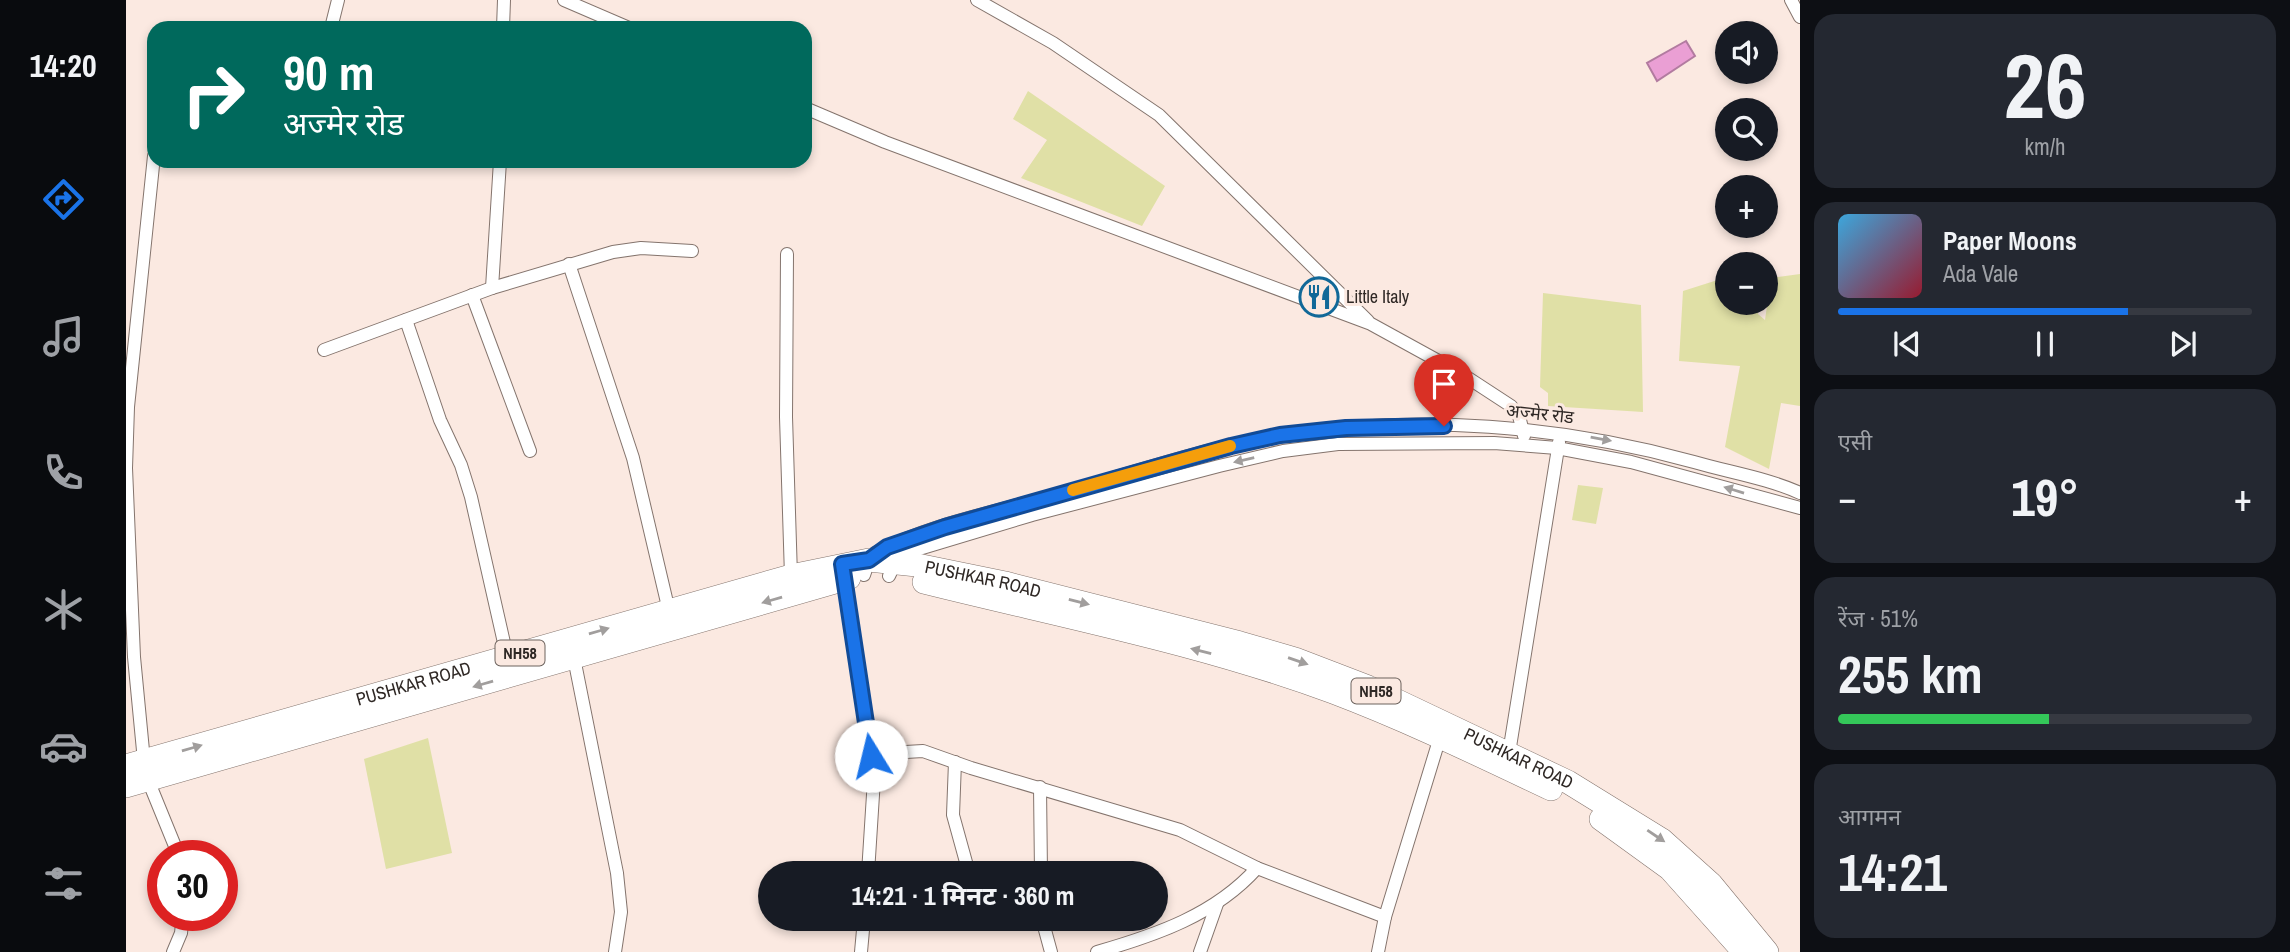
<!DOCTYPE html>
<html lang="hi">
<head>
<meta charset="utf-8">
<style>
	body { margin:0; font-family:"Archivo Narrow","Noto Sans Devanagari",sans-serif; background:#242831; color:#f1f3f6; height:100vh; display:flex; flex-direction:column; font-size:26px; white-space:nowrap }
	* { box-sizing:border-box; margin:0 }
	p { font-size:23px; color:#9ea1a6 }
	.icon { flex:none; width:38px; height:38px; fill:none; stroke:currentColor; stroke-width:2; stroke-linecap:round; stroke-linejoin:round }
	.map { position:relative; flex:1; overflow:hidden }
	.drawer { display:flex; flex-direction:column; gap:14px; padding:14px; background:#0d0f14; width:490px }
	.drawer>* { flex:none }
	.guide { position:absolute; left:21px; top:21px; width:665px; height:147px; border-radius:21px; box-shadow:0 4px 10px #0003; background:#00695c; color:#fff; overflow:hidden }
	.controls { position:absolute; left:1589px; top:21px; display:grid; gap:14px }
	.controls a { display:grid; place-items:center; width:63px; height:63px; border-radius:50%; background:#171b24; box-shadow:0 4px 10px #0003; font-size:35px }
	.speed { position:absolute; left:21px; top:840px; display:flex; gap:14px; font-size:35px; font-weight:700; text-align:center }
	.speed>* { display:grid; place-content:center; width:91px; height:91px; border-radius:50%; background:#171b24; box-shadow:0 4px 10px #0003; line-height:1 }
	.speed .limit { border:10px solid #d22; background:#fff; color:#111 }
	.pin { position:absolute; display:grid; place-items:center; width:60px; height:60px; color:#fff; margin:-72px -30px; border-radius:50% 50% 50% 0; rotate:-45deg; box-shadow:0 0 7px #0007 }
	.pin .icon { rotate:45deg }
	.me { position:absolute; width:77px; margin:-38px; rotate:351deg; stroke-linejoin:round; filter:drop-shadow(0 0 5px #0008) }
	.turn { display:flex; align-items:center; gap:24px; height:147px; padding:0 21px; font-size:32px }
	.turn .icon { width:91px; height:91px; stroke-width:2.5 }
	.turn b { display:block; font-size:49px; line-height:60px }
	.big { font-size:52px; font-weight:700; line-height:1.1 }
	.drawer .card { flex:1; display:flex; flex-direction:column; justify-content:center; gap:10px; min-width:0; padding:0 24px; border-radius:21px; background:#242831 }
	.drawer .dial { align-items:center; gap:0 }
	.dial b { font-size:91px; line-height:1 }
	.song { display:flex; align-items:center; gap:21px }
	.cover { width:84px; height:84px; border-radius:10px; background:linear-gradient(135deg,hsl(200 70% 55%),hsl(350 70% 35%)) }
	.played { height:7px; border-radius:4px; background:linear-gradient(90deg,#1a73e8 70%,#363941 70%) }
	.keys { display:flex; justify-content:space-around; direction:ltr }
	.heat { display:flex; justify-content:space-between; align-items:center; font-size:38px; direction:ltr }
	.charge { height:10px; border-radius:5px; background:linear-gradient(90deg,#34c759 51%,#363941 0) }
	.trip { position:absolute; left:632px; top:861px; width:410px; height:70px; border-radius:35px; background:#171b24; box-shadow:0 4px 10px #0003; font-weight:700; line-height:70px; text-align:center }
	main { display:flex; flex:1; min-height:0 }
	.tab-bar { display:flex; flex-direction:column; width:126px; justify-content:space-around; align-items:center; background:#090b0e; color:#9ea1a6 }
	.tab-bar .icon { width:49px; height:49px }
	.tab-bar .on { color:#1a73e8 }
	.tab-bar b { font-size:32px; color:#f1f3f6 }
	.map>svg:first-child { display:block }
	.green { fill:#e0e0a6 }
	.water { fill:#ea9fd4; stroke:#b27ba0; stroke-width:2 }
	.lines { fill:none; stroke-linecap:round; stroke-linejoin:round }
	.street-casing { stroke:#84746d; stroke-width:14 }
	.highway-casing { stroke:#84746d; stroke-width:24 }
	.street { stroke:#fff; stroke-width:12 }
	.highway { stroke:#fff; stroke-width:23 }
	.oneway { fill:#a19e9d }
	.route-casing { stroke:#114b97; stroke-width:18 }
	.route { stroke:#1a73e8; stroke-width:12 }
	.slow { stroke:#f59e0b; stroke-width:12 }
	.labels { text-anchor:middle; stroke-width:6; stroke-linejoin:round; paint-order:stroke }
	.shield { fill:#fbe9e1; stroke:#6c625d; stroke-width:2 }
	.shield-label { font-size:16px; font-weight:bold; fill:#2f2825 }
	.poi-label { font-size:18px; fill:#2f2825; stroke:#fbe9e1; text-anchor:start }
	.street-label { font-size:18px; fill:#2f2825; stroke:#fbe9e1 }
</style>
</head>
<body>
<main>
<nav class="tab-bar">
<b>14:20</b>
<svg class="icon on" aria-label="directions" viewBox="0 0 24 24"><path d="M12 3l9 9-9 9-9-9zM9 14v-3h6M13 9l2 2-2 2"/></svg>
<svg class="icon" aria-label="music" viewBox="0 0 24 24"><path d="M9 18V5l10-2v13"/><circle cx="6" cy="18" r="3"/><circle cx="16" cy="16" r="3"/></svg>
<svg class="icon" aria-label="phone" viewBox="0 0 24 24"><path d="M5 4h4l2 5-3 2q2 4 5 5l2-3 5 2v4C11 20 4 13 5 4z"/></svg>
<svg class="icon" aria-label="climate" viewBox="0 0 24 24"><path d="M12 3v18M4 7l16 10M4 17L20 7"/></svg>
<svg class="icon" aria-label="car" viewBox="0 0 24 24"><path d="M5 17H2v-5l4-1 3-4h7l3 4 3 1v5h-3M9 17h6M6 11h13"/><circle cx="7" cy="17" r="2"/><circle cx="17" cy="17" r="2"/></svg>
<svg class="icon" aria-label="filters" viewBox="0 0 24 24"><path d="M4 7h16M4 17h16"/><circle cx="9" cy="7" r="2"/><circle cx="15" cy="17" r="2"/></svg>
</nav>
<div class="map">
<svg width="1674" height="952" viewBox="0 0 1674 952">
	<rect width="100%" height="100%" fill="#fbe9e1"/>
	<!-- green -->
	<g class="green">
		<path d="M902,91L1039,186L1016,226L895,178L921,140L887,119Z"/>
		<path d="M1674,274V406L1655,403L1643,469L1599,447L1614,366L1553,361L1557,291L1601,277V303H1632V314L1639,320L1645,278Z"/>
		<path d="M1417,293L1515,305L1517,412L1422,406V393L1414,387Z"/>
		<path d="M1452,485L1477,488L1470,524L1446,520Z"/>
		<path d="M302,738L326,853L260,869L238,759Z"/>
	</g>
	<!-- water -->
	<path class="water" d="M1560,41L1569,56L1531,81L1521,63Z"/>
	<g class="lines">
		<!-- street casing -->
		<g class="street-casing">
			<g id="street">
				<path d="M438,0L503,28"/>
				<path d="M851,0L927,43L1033,115L1242,321"/>
				<path d="M1665,0L1674,17"/>
				<path d="M205,28L212,0"/>
				<path d="M377,28L378,0"/>
				<path d="M679,108L759,142L1245,324L1336,374L1385,406L1393,416L1398,436"/>
				<path d="M661,254L660,417L665,576"/>
				<path d="M443,264L507,458L543,611"/>
				<path d="M366,288L374,161"/>
				<path d="M346,295L404,451"/>
				<path d="M280,320L314,420L335,465L345,497L381,656"/>
				<path d="M198,350L366,288L487,252L515,248L566,251"/>
				<path d="M718,575L748,779L742,873"/>
				<path d="M738,575L743,560L749,553C805,523 875,511 935,493C1007,473 1080,447 1155,435C1292,414 1435,425 1568,462C1602,472 1641,478 1674,493"/>
				<path d="M763,576L773,555L906,515L1093,466L1157,451L1212,444L1368,443L1431,448L1505,462L1674,508"/>
				<path d="M447,653L491,873L495,912L489,952"/>
				<path d="M1383,753L1433,442"/>
				<path d="M745,754L797,751L845,768L1054,830L1131,868L1259,917"/>
				<path d="M18,761L8,657L0,468L2,407L28,156"/>
				<path d="M829,762L827,815L843,873"/>
				<path d="M22,780L53,856"/>
				<path d="M914,787L915,873"/>
				<path d="M916,919L925,952"/>
				<path d="M47,952L55,933L57,915"/>
				<path d="M735,952L738,919"/>
				<path d="M971,952C1030,935 1089,915 1131,868"/>
				<path d="M1074,952L1091,904"/>
				<path d="M1252,952L1259,917L1314,737"/>
			</g>
		</g>
		<!-- highway casing -->
		<g class="highway-casing">
			<g id="highway">
				<path d="M798,582C934,616 1075,643 1207,692C1281,720 1353,755 1425,789"/>
				<path id="s1" d="M0,766L665,576L743,560L791,565L879,583L1114,643L1169,659L1242,687L1442,782L1536,840L1585,884L1641,952"/>
				<path d="M0,786L723,578"/>
				<path d="M1475,819L1544,869L1618,952"/>
			</g>
		</g>
		<!-- street -->
		<use href="#street" class="street"/>
		<!-- highway -->
		<use href="#highway" class="highway"/>
	</g>
	<!-- one-way arrows -->
	<defs><path id="oneway-solid" d="M-6-.8H1V-3.2L6.5 0L1 3.2V.8H-6Z" transform="scale(1.75)"/></defs>
	<g class="oneway">
		<use href="#oneway-solid" transform="translate(1475 439) rotate(10)"/>
		<use href="#oneway-solid" transform="translate(1118 460) rotate(167)"/>
		<use href="#oneway-solid" transform="translate(1608 490) rotate(-163)"/>
		<use href="#oneway-solid" transform="translate(646 600) rotate(164)"/>
		<use href="#oneway-solid" transform="translate(953 602) rotate(14)"/>
		<use href="#oneway-solid" transform="translate(473 631) rotate(-16)"/>
		<use href="#oneway-solid" transform="translate(1075 651) rotate(-166)"/>
		<use href="#oneway-solid" transform="translate(1172 661) rotate(19)"/>
		<use href="#oneway-solid" transform="translate(357 684) rotate(164)"/>
		<use href="#oneway-solid" transform="translate(66 748) rotate(-16)"/>
		<use href="#oneway-solid" transform="translate(1530 836) rotate(34)"/>
	</g>
	<g class="lines">
		<!-- route casing -->
		<g class="route-casing">
			<path id="route" d="M745,756L716,564L743,560L761,547L819,527L1105,446L1154,435L1220,428L1318,426"/>
		</g>
		<!-- route -->
		<use href="#route" class="route"/>
		<!-- slow -->
		<path class="slow" d="M947,490L1104,446"/>
	</g>
	<!-- icons -->
	<defs>
		<g id="restaurant-ring" transform="scale(2.0125)"><circle r="9.5" fill="#fbe9e1" stroke="#116898" stroke-width="1.5"/><path d="M-5-6h1v4h1v-4h1v4h1v-4h1v5L-1.5 .5V6h-2V.5L-5-1ZM5-6V6H3V1.5H1.5Q1.5-4 5-6Z" fill="#116898"/></g>
	</defs>
	<g fill-rule="evenodd">
		<use href="#restaurant-ring" x="1193" y="297"/>
	</g>
	<g class="labels">
		<!-- shield labels -->
		<g class="shield">
			<rect x="369.5" y="640.5" width="49" height="25" rx="5"/>
			<rect x="1225.5" y="678.5" width="49" height="25" rx="5"/>
		</g>
		<g class="shield-label">
			<text x="394" y="659">NH58</text>
			<text x="1250" y="697">NH58</text>
		</g>
		<!-- poi labels -->
		<g class="poi-label">
			<text x="1220" y="303">Little Italy</text>
		</g>
		<!-- street labels -->
		<g class="street-label">
			<text transform="translate(1414 414) rotate(6)" y="6">अज्मेर रोड</text>
			<text dy="6" stroke="none"><textPath href="#s1" startOffset="887">PUSHKAR ROAD</textPath></text>
			<text dy="6" stroke="none"><textPath href="#s1" startOffset="299">PUSHKAR ROAD</textPath></text>
			<text dy="6" stroke="none"><textPath href="#s1" startOffset="1454">PUSHKAR ROAD</textPath></text>
		</g>
	</g>
</svg>
<div class="controls">
<a><svg class="icon" aria-label="sound" viewBox="0 0 24 24"><path d="M4 9h4l5-4v14l-5-4H4zM17 9q2 3 0 6"/></svg></a>
<a><svg class="icon" aria-label="search" viewBox="0 0 24 24"><circle cx="10" cy="10" r="6"/><path d="M15 15l6 6"/></svg></a>
<a>+</a>
<a>−</a>
</div>
<div class="speed"><div class="limit">30</div></div>
<div class="pin" style="left:1318px;top:426px;background:#d93025"><svg class="icon" aria-label="arrive" viewBox="0 0 24 24"><path d="M6 21V4h12l-3 4 3 4H6"/></svg></div>
<svg class="me" style="left:745px;top:756px" viewBox="-20 -20 40 40"><circle r="19" fill="#fff"/><path d="M0-13L10 11 0 6-10 11z" fill="#1a73e8"/></svg>
<div class="trip">14:21 · 1 मिनट · 360 m</div>
<div class="guide">
<div class="turn"><svg class="icon" aria-label="right" viewBox="0 0 24 24"><path d="M7 20v-9h11M14 6l5 5-5 5"/></svg><div><b>90 m</b>अज्मेर रोड</div></div>
</div>
</div>
<section class="drawer">
<div class="card dial"><b>26</b><p>km/h</p></div>
<div class="card">
<div class="song"><i class="cover"></i><div><b>Paper Moons</b><p>Ada Vale</p></div></div>
<div class="played"></div>
<div class="keys"><svg class="icon" aria-label="previous" viewBox="0 0 24 24"><path d="M18 5L8 12l10 7zM5 5v14"/></svg><svg class="icon" aria-label="pause" viewBox="0 0 24 24"><path d="M8 5v14M16 5v14"/></svg><svg class="icon" aria-label="next" viewBox="0 0 24 24"><path d="M6 5l10 7-10 7zM19 5v14"/></svg></div>
</div>
<div class="card"><p>एसी</p>
<div class="heat"><a>−</a><b class="big">19°</b><a>+</a></div>
</div>
<div class="card"><p>रेंज · 51%</p><b class="big">255 km</b><div class="charge"></div></div>
<div class="card"><p>आगमन</p><b class="big">14:21</b></div>
</section>
</main>
</body>
</html>
